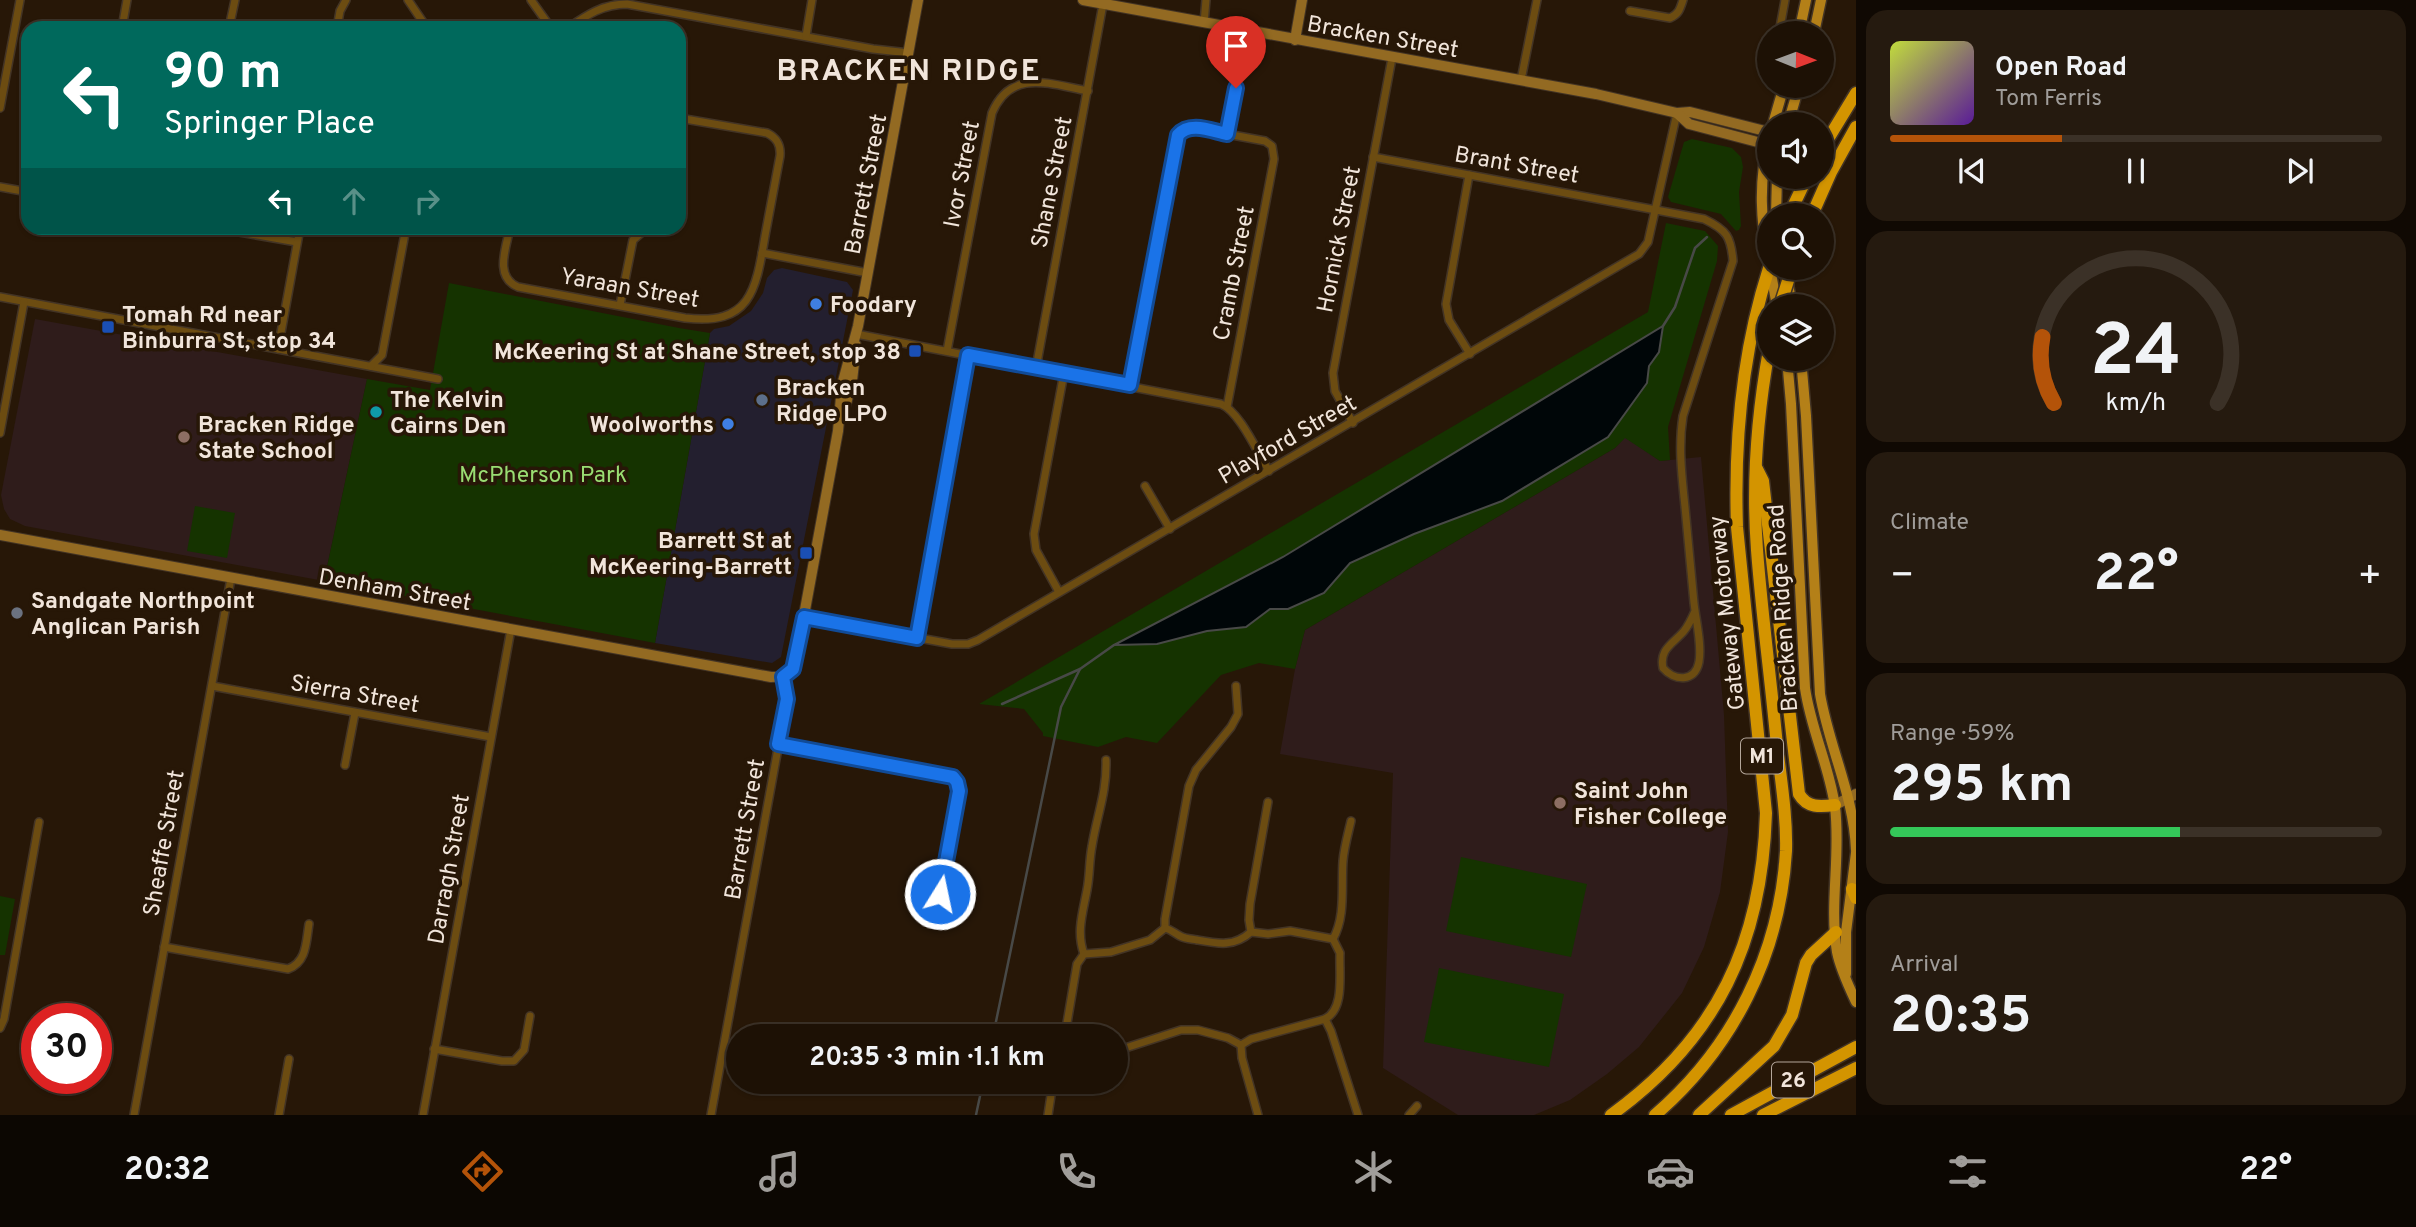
<!DOCTYPE html>
<html lang="en">
<head>
<meta charset="utf-8">
<style>
	body { margin:0; font-family:Overpass,sans-serif; background:#251a0f; color:#f1f3f6; height:100vh; display:flex; flex-direction:column; font-size:26px; white-space:nowrap }
	* { box-sizing:border-box; margin:0 }
	p { font-size:23px; color:#a09d9a }
	.icon { flex:none; width:38px; height:38px; fill:none; stroke:currentColor; stroke-width:2; stroke-linecap:round; stroke-linejoin:round }
	.map { position:relative; flex:1; overflow:hidden }
	.details { display:flex; flex-direction:column; gap:10px; padding:10px; background:#100903; width:560px }
	.details>* { flex:none }
	.banner { position:absolute; left:21px; top:21px; width:665px; height:214px; border-radius:21px; box-shadow:0 2px 5px #0004,0 0 0 2px #3b3127; background:#00695c; color:#fff; overflow:hidden }
	.needle { width:46px; rotate:91deg }
	.fabs { position:absolute; left:1757px; top:21px; display:grid; gap:14px }
	.fabs a { display:grid; place-items:center; width:77px; height:77px; border-radius:50%; background:#1d1105; box-shadow:0 2px 5px #0004,0 0 0 2px #3b3127; font-size:35px }
	.speed { position:absolute; left:21px; top:1003px; display:flex; gap:14px; font-size:35px; font-weight:700; text-align:center }
	.speed>* { display:grid; place-content:center; width:91px; height:91px; border-radius:50%; background:#1d1105; box-shadow:0 2px 5px #0004,0 0 0 2px #3b3127; line-height:1 }
	.speed .limit { border:10px solid #d22; background:#fff; color:#111 }
	.pin { position:absolute; display:grid; place-items:center; width:60px; height:60px; color:#fff; margin:-72px -30px; border-radius:50% 50% 50% 0; rotate:-45deg; box-shadow:0 0 7px #0007 }
	.pin .icon { rotate:45deg }
	.me { position:absolute; width:77px; margin:-38px; rotate:10deg; stroke-linejoin:round; filter:drop-shadow(0 0 5px #0008) }
	.turn { display:flex; align-items:center; gap:24px; height:147px; padding:0 28px; font-size:32px }
	.turn .icon { width:91px; height:91px; stroke-width:2.5 }
	.turn b { display:block; font-size:49px; line-height:60px }
	.lanes { display:flex; align-items:center; height:66px; padding:0 28px; background:#0003; justify-content:center; gap:35px; direction:ltr }
	.lanes .off { opacity:.35 }
	.big { font-size:52px; font-weight:700; line-height:1.1 }
	.details .card { flex:1; display:flex; flex-direction:column; justify-content:center; gap:10px; min-width:0; padding:0 24px; border-radius:21px; background:#251a0f }
	.details .dial { align-items:center; gap:0 }
	.dial svg { height:182px; overflow:visible; fill:none; stroke:#3b3127; stroke-width:7; stroke-linecap:round; text-anchor:middle }
	.dial text { fill:#f1f3f6; stroke:none }
	.song { display:flex; align-items:center; gap:21px }
	.cover { width:84px; height:84px; border-radius:10px; background:linear-gradient(135deg,hsl(70 70% 55%),hsl(270 70% 35%)) }
	.played { height:7px; border-radius:4px; background:linear-gradient(90deg,#b45309 35%,#3b3127 35%) }
	.keys { display:flex; justify-content:space-around; direction:ltr }
	.heat { display:flex; justify-content:space-between; align-items:center; font-size:38px; direction:ltr }
	.charge { height:10px; border-radius:5px; background:linear-gradient(90deg,#34c759 59%,#3b3127 0) }
	.trip { position:absolute; left:726px; top:1024px; width:402px; height:70px; border-radius:35px; background:#1d1105; box-shadow:0 2px 5px #0004,0 0 0 2px #3b3127; font-weight:700; line-height:70px; text-align:center }
	.tabs { display:flex; height:112px; justify-content:space-around; align-items:center; background:#0c0702; color:#a09d9a }
	.tabs .icon { width:49px; height:49px }
	.tabs .selected { color:#b45309 }
	.tabs b { font-size:32px; color:#f1f3f6 }
	main { display:flex; flex:1; min-height:0 }
	.map>svg:first-child { display:block }
	.commercial { fill:#231f2f }
	.education { fill:#2f1c1b }
	.green { fill:#153300 }
	.water { fill:#000608; stroke:#484947; stroke-width:2 }
	.lines { fill:none; stroke-linecap:round; stroke-linejoin:round }
	.stream { stroke:#484947; stroke-width:2.5 }
	.street-casing { stroke:#433425; stroke-width:10 }
	.secondary-casing { stroke:#433425; stroke-width:12 }
	.primary-casing { stroke:#433425; stroke-width:13 }
	.highway-casing { stroke:#433425; stroke-width:15 }
	.street { stroke:#6c4c11; stroke-width:7 }
	.secondary { stroke:#936a22; stroke-width:10 }
	.primary { stroke:#b48018; stroke-width:10 }
	.highway { stroke:#d39400; stroke-width:12 }
	.highway-bridge-casing { stroke:#433425; stroke-width:15; stroke-linecap:butt }
	.highway-bridge { stroke:#d39400; stroke-width:12 }
	.route-casing { stroke:#114b97; stroke-width:18 }
	.route { stroke:#1a73e8; stroke-width:12 }
	.shop-dot { fill:#3f7fe0; stroke:#271707; stroke-width:2.5 }
	.transit-dot { fill:#1a4fb4; stroke:#271707; stroke-width:2.5 }
	.service-dot { fill:#5c6f8a; stroke:#271707; stroke-width:2.5 }
	.culture-dot { fill:#0f9aa8; stroke:#271707; stroke-width:2.5 }
	.education-dot { fill:#8d6e63; stroke:#271707; stroke-width:2.5 }
	.worship-dot { fill:#6b7280; stroke:#271707; stroke-width:2.5 }
	.labels { text-anchor:middle; stroke-width:7; stroke-linejoin:round; paint-order:stroke }
	.shield { fill:#271707; stroke:#b4a79b; stroke-width:2 }
	.shield-label { font-size:21px; font-weight:bold; fill:#f1e5db }
	.street-label { font-size:23px; fill:#f1e5db; stroke:#271707 }
	.poi-label { font-size:23px; font-weight:bold; fill:#f1e5db; stroke:#271707; text-anchor:start }
	.park-label { font-size:23px; fill:#99dd72; stroke:#271707 }
	.district-label { font-size:30px; font-weight:bold; letter-spacing:2px; fill:#f1e5db; stroke:#271707 }
</style>
</head>
<body>
<main>
<div class="map">
<svg width="1856" height="1115" viewBox="0 0 1856 1115">
	<rect width="100%" height="100%" fill="#271707"/>
	<!-- commercial -->
	<path class="commercial" d="M782,268L847,282L853,290L781,657L772,663L655,643L710,333L714,329L729,326L751,311L763,293L767,278L774,270Z"/>
	<!-- education -->
	<g class="education">
		<path d="M35,319L367,379L324,581L25,526L10,519L4,509L1,495Z"/>
		<path d="M1625,437L1660,461L1701,457L1724,715L1728,832L1720,892L1704,947L1682,993L1639,1047L1607,1074L1570,1100L1534,1115H1458L1383,1068L1393,773L1280,754L1295,669L1305,630L1615,448Z"/>
	</g>
	<!-- green -->
	<g class="green">
		<path d="M1692,139L1732,148L1741,157L1743,167L1739,192L1741,226L1739,230L1736,231L1721,214L1671,202L1668,197L1684,142Z"/>
		<path d="M1666,223L1705,231L1718,246L1717,261L1668,427L1670,460L1660,461L1625,438L1615,448L1305,630L1295,669L1259,663L1221,675L1157,743L1126,737L1098,747L1043,736V733L1024,709L979,704L1648,312Z"/>
		<path d="M449,283L679,328L710,333L655,643L324,581L367,379L430,390Z"/>
		<path d="M195,506L235,513L227,558L187,551Z"/>
		<path d="M1461,857L1587,884L1571,957L1446,931Z"/>
		<path d="M0,896L15,899L5,955H0Z"/>
		<path d="M1439,968L1564,994L1549,1067L1424,1042Z"/>
	</g>
	<!-- water -->
	<path class="water" d="M1663,326L1659,352L1649,366L1647,383L1608,437L1502,501L1414,534L1350,563L1324,593L1288,609H1270L1246,627L1207,631L1157,644L1114,645L1283,557Z"/>
	<g class="lines">
		<!-- stream -->
		<g class="stream">
			<path d="M1663,326L1675,307L1695,248L1707,237"/>
			<path d="M1002,704L1080,669L1114,645"/>
			<path d="M993,1036L1061,707L1080,669"/>
			<path d="M976,1115L983,1082"/>
		</g>
		<!-- street casing -->
		<g class="street-casing">
			<g id="street">
				<path d="M408,0L427,28"/>
				<path d="M531,0L551,28"/>
				<path d="M1630,11L1670,18C1679,14 1680,9 1683,0"/>
				<path d="M1204,23L1206,0"/>
				<path d="M122,28L127,0"/>
				<path d="M229,28L235,0"/>
				<path d="M337,28L340,11L346,0"/>
				<path d="M568,28C587,15 603,4 627,4L873,49L909,53"/>
				<path d="M1779,33L1785,0"/>
				<path d="M806,36L812,0"/>
				<path d="M1521,80L1537,0"/>
				<path d="M0,108L20,0"/>
				<path d="M1227,134L1246,31"/>
				<path d="M1373,157L1704,219C1727,230 1731,237 1733,261L1683,416C1678,447 1682,477 1685,507C1688,539 1691,571 1694,603C1696,621 1702,644 1699,662C1695,683 1674,681 1663,668C1659,649 1673,644 1684,631C1689,625 1692,618 1695,611"/>
				<path d="M1469,175L1446,304L1449,320L1470,354"/>
				<path d="M0,187L28,192"/>
				<path d="M216,228L297,242"/>
				<path d="M510,228C506,248 494,277 518,287L685,318C751,326 756,290 765,236C770,209 775,183 780,156C781,145 777,138 767,133L679,118"/>
				<path d="M762,253L868,273"/>
				<path d="M0,297L438,379"/>
				<path d="M620,305L633,240L647,228"/>
				<path d="M856,334L1221,404C1240,412 1257,452 1269,471"/>
				<path d="M278,349L300,228"/>
				<path d="M947,351L992,113C1011,68 1050,84 1088,91"/>
				<path d="M371,366L382,355L406,228"/>
				<path d="M1036,368L1103,4"/>
				<path d="M1130,385L1178,135L1183,129L1194,128L1265,141L1272,146L1274,159L1227,407"/>
				<path d="M1353,423L1335,391L1333,373L1392,58"/>
				<path d="M0,433L24,302"/>
				<path d="M1145,486L1170,529"/>
				<path d="M1059,592L1036,550L1034,534L1064,373"/>
				<path d="M804,617L952,644H968L978,640L1639,254L1648,242L1650,233L1677,113"/>
				<path d="M917,638L968,355"/>
				<path d="M212,686L491,737"/>
				<path d="M778,744L953,777L957,781L959,791L941,894"/>
				<path d="M345,765L355,713"/>
				<path d="M1165,928V919L1189,786L1196,770L1231,727L1238,714L1236,686"/>
				<path d="M1251,932L1249,920L1250,904L1268,802"/>
				<path d="M1333,939C1346,916 1341,887 1343,861C1344,848 1348,834 1351,821"/>
				<path d="M164,947L288,969C307,962 306,942 309,924"/>
				<path d="M1084,954C1076,932 1083,912 1087,890C1090,875 1089,861 1092,846C1097,815 1107,792 1106,760"/>
				<path d="M1325,1019L1331,1031L1358,1115"/>
				<path d="M0,1028L4,1019L39,822"/>
				<path d="M1068,1036L1066,1029L1077,964L1084,954L1111,952L1150,940L1165,928C1172,930 1174,933 1180,936C1185,939 1192,939 1197,940C1219,944 1234,947 1251,932L1268,934L1290,931L1333,939L1340,953C1339,974 1345,1009 1325,1019L1251,1039L1241,1045L1228,1038L1198,1030H1181L1116,1051"/>
				<path d="M1241,1045L1242,1058L1258,1115"/>
				<path d="M434,1049L502,1061H514L524,1050L530,1016"/>
				<path d="M134,1115L231,578"/>
				<path d="M279,1115L289,1059"/>
				<path d="M423,1115L511,629"/>
				<path d="M711,1115L787,699L783,677"/>
				<path d="M1048,1115L1053,1082"/>
				<path d="M1409,1115L1417,1106"/>
			</g>
		</g>
		<!-- secondary casing -->
		<g class="secondary-casing">
			<g id="secondary">
				<path d="M1083,0L1596,94L1677,113L1690,112L1769,132"/>
				<path d="M1295,40L1302,0"/>
				<path d="M1677,113L1689,124L1769,145"/>
				<path d="M842,419L852,381L856,345"/>
				<path d="M0,535L771,677C782,677 791,676 795,664L838,431L842,385L858,326L918,0"/>
				<path d="M1835,805L1856,794"/>
			</g>
		</g>
		<!-- primary casing -->
		<g class="primary-casing">
			<g id="primary">
				<path d="M1799,33L1806,0"/>
				<path d="M1814,33L1821,0"/>
				<path d="M1773,124L1784,86"/>
				<path d="M1788,124L1799,86"/>
				<path d="M1769,139C1758,183 1761,222 1769,265"/>
				<path d="M1776,215L1777,177"/>
				<path d="M1770,268L1777,306"/>
				<path d="M1785,268L1792,306"/>
				<path d="M1787,359L1791,404L1805,688C1811,730 1830,768 1835,807C1841,855 1829,904 1837,952C1840,968 1849,987 1856,1002"/>
				<path d="M1801,359L1806,416L1820,694C1829,747 1854,796 1856,850"/>
				<path d="M1846,974V932L1856,853"/>
			</g>
		</g>
		<!-- highway casing -->
		<g class="highway-casing">
			<g id="highway">
				<path d="M1822,149L1856,93"/>
				<path d="M1789,215L1807,177"/>
				<path d="M1812,215L1831,172L1856,127"/>
				<path d="M1757,469L1763,481L1799,794C1807,808 1820,807 1835,805"/>
				<path d="M1852,889L1856,898"/>
				<path d="M1611,1115C1718,1038 1762,942 1766,813L1737,527C1734,438 1742,352 1769,268"/>
				<path d="M1655,1115C1733,1048 1780,954 1786,851C1787,816 1781,781 1777,746C1771,681 1762,616 1757,550C1752,483 1757,416 1769,350"/>
				<path d="M1699,1115L1774,1046L1792,1015L1806,963L1811,955L1836,932"/>
				<path d="M1731,1115L1856,1047"/>
				<path d="M1763,1115L1856,1068"/>
			</g>
		</g>
		<!-- street -->
		<use href="#street" class="street"/>
		<!-- secondary -->
		<use href="#secondary" class="secondary"/>
		<!-- primary -->
		<use href="#primary" class="primary"/>
		<!-- highway -->
		<use href="#highway" class="highway"/>
		<!-- highway-bridge casing -->
		<g class="highway-bridge-casing">
			<path id="highway-bridge" d="M1780,306L1792,268"/>
		</g>
		<!-- highway-bridge -->
		<use href="#highway-bridge" class="highway-bridge"/>
	</g>
	<g class="lines">
		<!-- route casing -->
		<g class="route-casing">
			<path id="route" d="M940,894L959,791L957,782L953,777L778,744L787,699L783,677L793,669L804,617L917,638L968,355L1130,385L1178,135C1190,121 1212,131 1227,134L1236,88"/>
		</g>
		<!-- route -->
		<use href="#route" class="route"/>
	</g>
	<!-- markers -->
	<g class="shop-dot">
		<circle cx="816" cy="304" r="7"/>
		<circle cx="728" cy="424" r="7"/>
	</g>
	<g class="transit-dot">
		<rect x="101" y="320" width="14" height="14" rx="3.5"/>
		<rect x="908" y="344" width="14" height="14" rx="3.5"/>
		<rect x="799" y="546" width="14" height="14" rx="3.5"/>
	</g>
	<circle class="service-dot" cx="762" cy="400" r="7"/>
	<circle class="culture-dot" cx="376" cy="412" r="7"/>
	<g class="education-dot">
		<circle cx="184" cy="437" r="7"/>
		<circle cx="1560" cy="803" r="7"/>
	</g>
	<circle class="worship-dot" cx="17" cy="613" r="7"/>
	<g class="labels">
		<!-- shield labels -->
		<g class="shield">
			<rect x="1741" y="738.5" width="42" height="35" rx="5"/>
			<rect x="1772" y="1062.5" width="42" height="35" rx="5"/>
		</g>
		<g class="shield-label">
			<text x="1762" y="763">M1</text>
			<text x="1793" y="1087">26</text>
		</g>
		<!-- street labels -->
		<g class="street-label">
			<text transform="translate(1383 36) rotate(10)" y="8">Bracken Street</text>
			<text transform="translate(1517 164) rotate(10)" y="8">Brant Street</text>
			<text transform="translate(961 174) rotate(-79)" y="8">Ivor Street</text>
			<text transform="translate(1051 182) rotate(-79)" y="8">Shane Street</text>
			<text transform="translate(865 184) rotate(-79)" y="8">Barrett Street</text>
			<text transform="translate(1338 239) rotate(-79)" y="8">Hornick Street</text>
			<text transform="translate(1233 273) rotate(-79)" y="8">Cramb Street</text>
			<text transform="translate(630 287) rotate(10)" y="8">Yaraan Street</text>
			<text transform="translate(1287 439) rotate(-30)" y="8">Playford Street</text>
			<text transform="translate(395 589) rotate(10)" y="8">Denham Street</text>
			<text transform="translate(1782 608) rotate(-94)" y="8">Bracken Ridge Road</text>
			<text transform="translate(1726 613) rotate(-96)" y="8">Gateway Motorway</text>
			<text transform="translate(355 693) rotate(10)" y="8">Sierra Street</text>
			<text transform="translate(744 829) rotate(-80)" y="8">Barrett Street</text>
			<text transform="translate(163 843) rotate(-80)" y="8">Sheaffe Street</text>
			<text transform="translate(448 869) rotate(-80)" y="8">Darragh Street</text>
		</g>
		<!-- poi labels -->
		<g class="poi-label">
			<text x="830" y="312">Foodary</text>
			<text x="122" y="322">Tomah Rd near<tspan x="122" dy="26">Binburra St, stop 34</tspan></text>
			<text x="901" y="359" text-anchor="end">McKeering St at Shane Street, stop 38</text>
			<text x="776" y="395">Bracken<tspan x="776" dy="26">Ridge LPO</tspan></text>
			<text x="390" y="407">The Kelvin<tspan x="390" dy="26">Cairns Den</tspan></text>
			<text x="198" y="432">Bracken Ridge<tspan x="198" dy="26">State School</tspan></text>
			<text x="714" y="432" text-anchor="end">Woolworths</text>
			<text x="792" y="548" text-anchor="end">Barrett St at<tspan x="792" dy="26">McKeering-Barrett</tspan></text>
			<text x="31" y="608">Sandgate Northpoint<tspan x="31" dy="26">Anglican Parish</tspan></text>
			<text x="1574" y="798">Saint John<tspan x="1574" dy="26">Fisher College</tspan></text>
		</g>
		<!-- park labels -->
		<g class="park-label">
			<text x="543" y="482">McPherson Park</text>
		</g>
		<!-- district labels -->
		<g class="district-label">
			<text x="909" y="80">BRACKEN RIDGE</text>
		</g>
	</g>
</svg>
<div class="fabs">
<a><svg class="needle" viewBox="-14 -14 28 28"><path d="M0-13l5 13h-10z" fill="#e53935"/><path d="M0 13l5-13h-10z" fill="#a09d9a"/></svg></a>
<a><svg class="icon" aria-label="sound" viewBox="0 0 24 24"><path d="M4 9h4l5-4v14l-5-4H4zM17 9q2 3 0 6"/></svg></a>
<a><svg class="icon" aria-label="search" viewBox="0 0 24 24"><circle cx="10" cy="10" r="6"/><path d="M15 15l6 6"/></svg></a>
<a><svg class="icon" aria-label="layers" viewBox="0 0 24 24"><path d="M12 4l9 5-9 5-9-5zM3 14l9 5 9-5"/></svg></a>
</div>
<div class="speed"><div class="limit">30</div></div>
<div class="pin" style="left:1236px;top:88px;background:#d93025"><svg class="icon" aria-label="arrive" viewBox="0 0 24 24"><path d="M6 21V4h12l-3 4 3 4H6"/></svg></div>
<svg class="me" style="left:940px;top:894px" viewBox="-20 -20 40 40"><circle r="17" fill="#1a73e8" stroke="#fff" stroke-width="3"/><path d="M0-11L8 9 0 5-8 9z" fill="#fff"/></svg>
<div class="trip">20:35 · 3 min · 1.1 km</div>
<div class="banner">
<div class="turn"><svg class="icon" aria-label="left" viewBox="0 0 24 24"><path d="M17 20v-9H6M10 6l-5 5 5 5"/></svg><div><b>90 m</b>Springer Place</div></div>
<div class="lanes"><svg class="icon" aria-label="left" viewBox="0 0 24 24"><path d="M17 20v-9H6M10 6l-5 5 5 5"/></svg><svg class="icon off" aria-label="ahead" viewBox="0 0 24 24"><path d="M12 20V5M6 11l6-6 6 6"/></svg><svg class="icon off" aria-label="right" viewBox="0 0 24 24"><path d="M7 20v-9h11M14 6l5 5-5 5"/></svg></div>
</div>
</div>
<section class="details">
<div class="card">
<div class="song"><i class="cover"></i><div><b>Open Road</b><p>Tom Ferris</p></div></div>
<div class="played"></div>
<div class="keys"><svg class="icon" aria-label="previous" viewBox="0 0 24 24"><path d="M18 5L8 12l10 7zM5 5v14"/></svg><svg class="icon" aria-label="pause" viewBox="0 0 24 24"><path d="M8 5v14M16 5v14"/></svg><svg class="icon" aria-label="next" viewBox="0 0 24 24"><path d="M6 5l10 7-10 7zM19 5v14"/></svg></div>
</div>
<div class="card dial"><svg viewBox="0 0 100 80">
<path d="M14 69A42 42 0 1 1 86 69"/>
<path d="M14 69A42 42 0 0 1 9 40" stroke="#b45309"/>
<text x="50" y="56" font-size="32" font-weight="700">24</text>
<text x="50" y="72" font-size="11">km/h</text>
</svg></div>
<div class="card"><p>Climate</p>
<div class="heat"><a>−</a><b class="big">22°</b><a>+</a></div>
</div>
<div class="card"><p>Range · 59%</p><b class="big">295 km</b><div class="charge"></div></div>
<div class="card"><p>Arrival</p><b class="big">20:35</b></div>
</section>
</main>
<nav class="tabs">
<b>20:32</b>
<svg class="icon selected" aria-label="directions" viewBox="0 0 24 24"><path d="M12 3l9 9-9 9-9-9zM9 14v-3h6M13 9l2 2-2 2"/></svg>
<svg class="icon" aria-label="music" viewBox="0 0 24 24"><path d="M9 18V5l10-2v13"/><circle cx="6" cy="18" r="3"/><circle cx="16" cy="16" r="3"/></svg>
<svg class="icon" aria-label="phone" viewBox="0 0 24 24"><path d="M5 4h4l2 5-3 2q2 4 5 5l2-3 5 2v4C11 20 4 13 5 4z"/></svg>
<svg class="icon" aria-label="climate" viewBox="0 0 24 24"><path d="M12 3v18M4 7l16 10M4 17L20 7"/></svg>
<svg class="icon" aria-label="car" viewBox="0 0 24 24"><path d="M5 17H2v-5l4-1 3-4h7l3 4 3 1v5h-3M9 17h6M6 11h13"/><circle cx="7" cy="17" r="2"/><circle cx="17" cy="17" r="2"/></svg>
<svg class="icon" aria-label="filters" viewBox="0 0 24 24"><path d="M4 7h16M4 17h16"/><circle cx="9" cy="7" r="2"/><circle cx="15" cy="17" r="2"/></svg>
<b>22°</b>
</nav>
</body>
</html>
